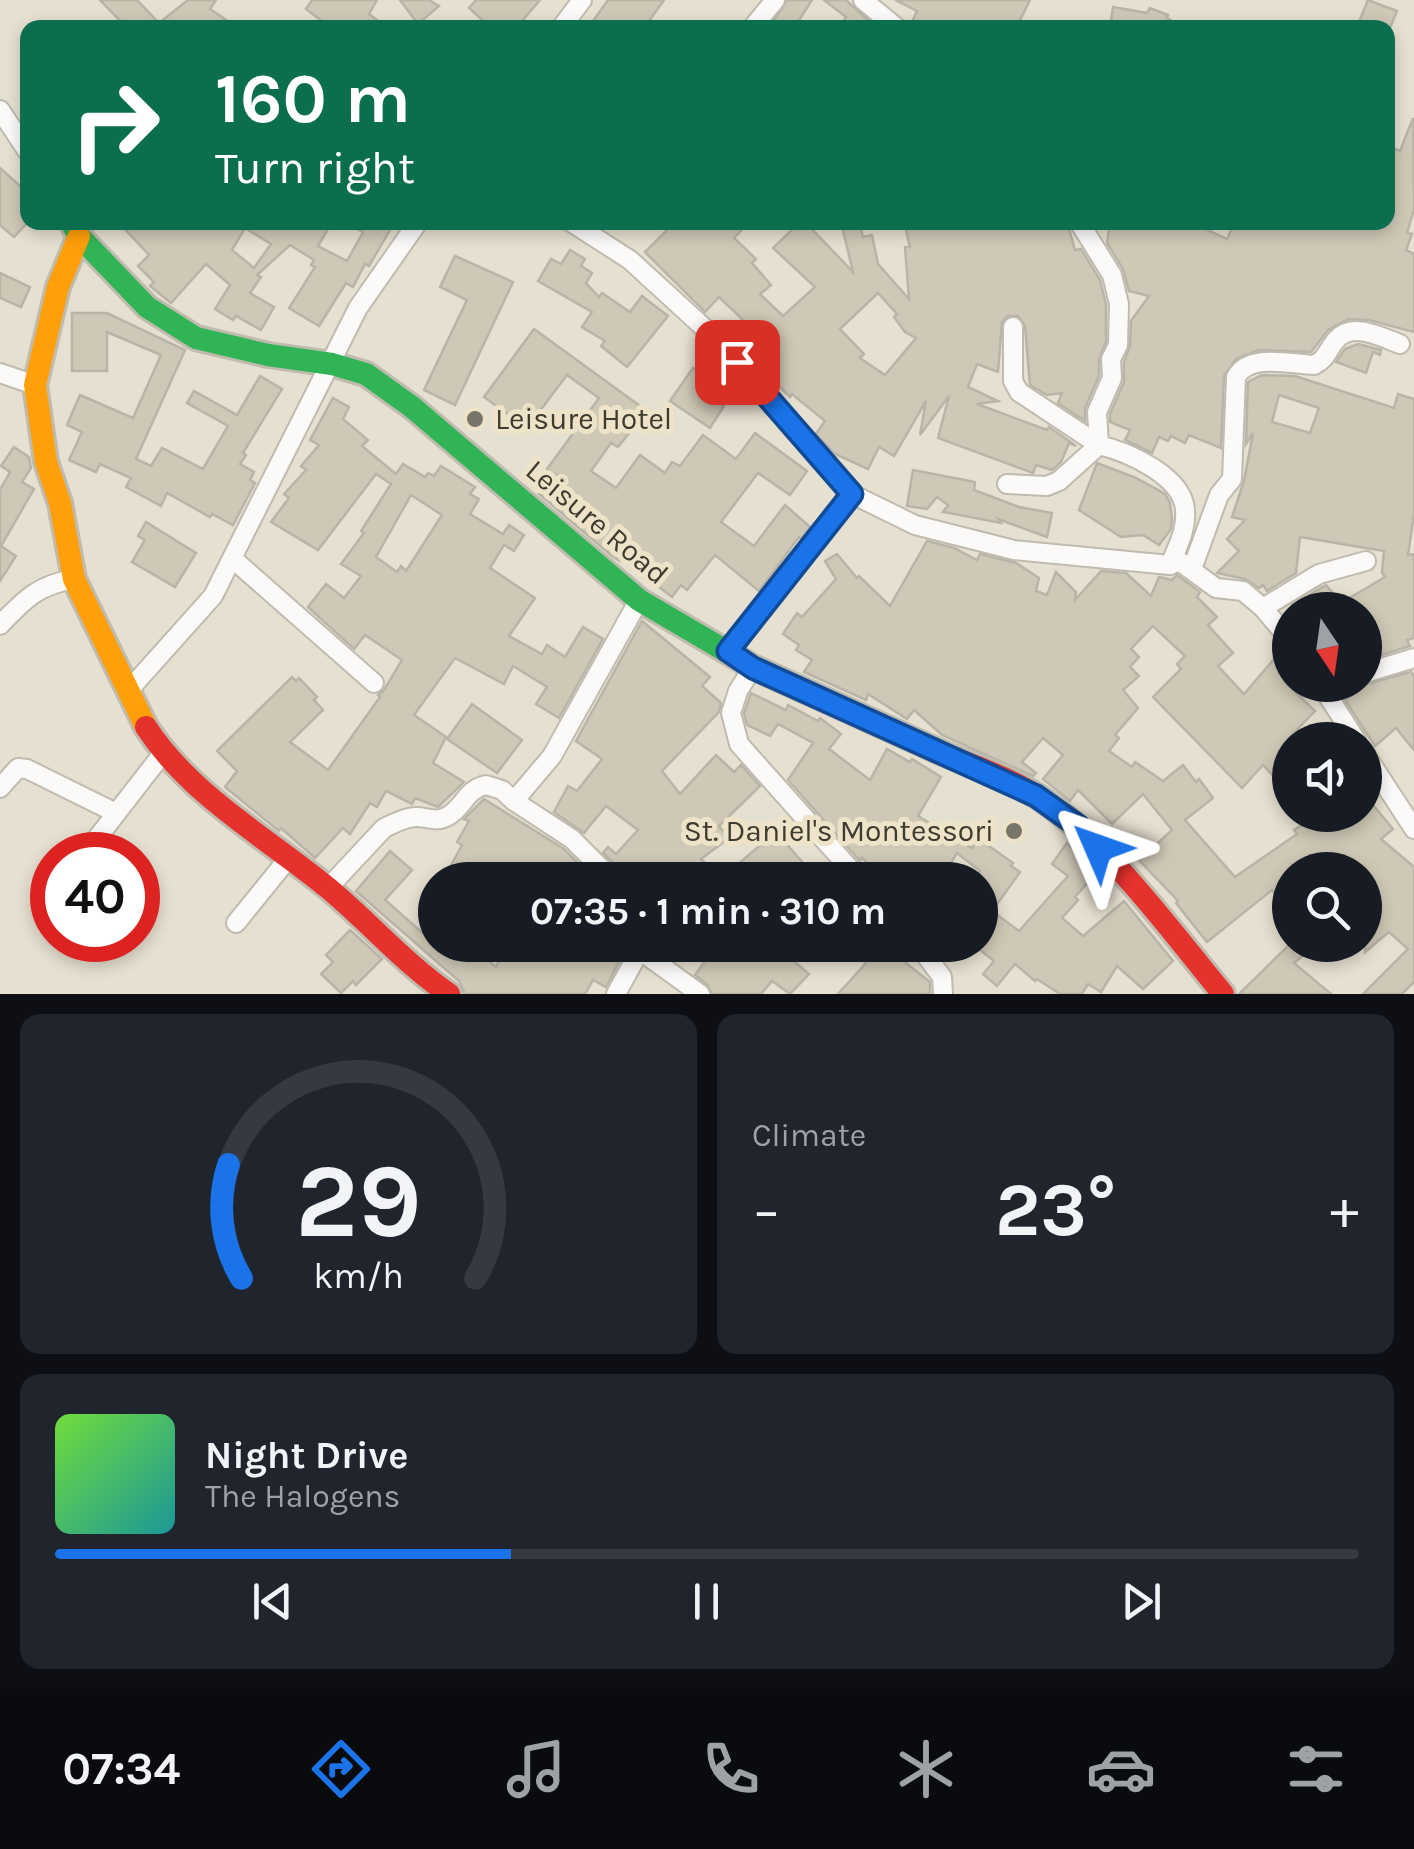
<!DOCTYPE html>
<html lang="en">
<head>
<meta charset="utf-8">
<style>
	body { margin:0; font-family:Karla,sans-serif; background:#20242c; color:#f1f3f6; height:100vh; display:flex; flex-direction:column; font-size:38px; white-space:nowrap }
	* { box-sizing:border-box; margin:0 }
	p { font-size:32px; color:#9ea1a6 }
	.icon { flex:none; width:55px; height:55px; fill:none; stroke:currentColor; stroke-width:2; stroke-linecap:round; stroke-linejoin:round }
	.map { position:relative; height:994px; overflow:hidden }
	.details { display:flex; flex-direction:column; gap:20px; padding:20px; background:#0d0f14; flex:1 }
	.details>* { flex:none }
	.hud { position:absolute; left:20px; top:20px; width:1375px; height:210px; border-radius:20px; box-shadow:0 5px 15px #0003; background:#0b6e4f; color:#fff; overflow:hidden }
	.needle { width:65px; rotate:167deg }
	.tools { position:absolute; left:1272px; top:592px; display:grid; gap:20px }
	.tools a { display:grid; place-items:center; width:110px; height:110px; border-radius:50%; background:#171b24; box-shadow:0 5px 15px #0003; font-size:50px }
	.speed { position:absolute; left:30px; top:832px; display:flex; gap:20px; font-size:50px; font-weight:700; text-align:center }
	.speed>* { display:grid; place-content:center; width:130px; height:130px; border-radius:50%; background:#171b24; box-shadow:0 5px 15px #0003; line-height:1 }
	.speed .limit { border:15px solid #d22; background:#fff; color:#111 }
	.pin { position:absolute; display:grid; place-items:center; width:85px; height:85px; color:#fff; margin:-42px; border-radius:20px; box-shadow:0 5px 15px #0006 }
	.me { position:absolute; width:110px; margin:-55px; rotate:313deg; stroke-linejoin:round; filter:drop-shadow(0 0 8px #0008) }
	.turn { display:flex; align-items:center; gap:35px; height:210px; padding:0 30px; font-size:45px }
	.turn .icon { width:130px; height:130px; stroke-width:2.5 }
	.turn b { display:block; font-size:70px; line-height:85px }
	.big { font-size:75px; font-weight:700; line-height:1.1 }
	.details .widget { flex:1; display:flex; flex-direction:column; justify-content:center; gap:15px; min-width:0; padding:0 35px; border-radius:20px; background:#20242c }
	.details .dial { align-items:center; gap:0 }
	.dial svg { height:260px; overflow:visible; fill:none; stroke:#363941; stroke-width:7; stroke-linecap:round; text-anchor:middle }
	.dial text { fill:#f1f3f6; stroke:none }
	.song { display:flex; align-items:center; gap:30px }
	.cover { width:120px; height:120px; border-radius:15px; background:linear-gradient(135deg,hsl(100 70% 55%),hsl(180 70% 35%)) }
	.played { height:10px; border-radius:5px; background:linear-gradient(90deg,#1a73e8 35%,#363941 35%) }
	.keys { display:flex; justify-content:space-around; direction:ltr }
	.heat { display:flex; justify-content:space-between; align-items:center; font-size:55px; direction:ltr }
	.details .tiles { flex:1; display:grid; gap:20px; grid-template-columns:1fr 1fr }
	.widget:last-child { grid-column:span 2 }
	.trip { position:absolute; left:418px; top:862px; width:580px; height:100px; border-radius:50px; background:#171b24; box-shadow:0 5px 15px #0003; font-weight:700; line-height:100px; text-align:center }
	.tab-bar { display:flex; height:160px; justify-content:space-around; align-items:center; background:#090b0e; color:#9ea1a6 }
	.tab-bar .icon { width:70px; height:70px }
	.tab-bar .on { color:#1a73e8 }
	.tab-bar b { font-size:45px; color:#f1f3f6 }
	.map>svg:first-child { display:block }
	.building { fill:#cfc8b6; stroke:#b9b4a8; stroke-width:2.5; fill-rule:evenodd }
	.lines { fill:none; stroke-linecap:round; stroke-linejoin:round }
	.street-casing { stroke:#bfbbae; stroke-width:22 }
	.fast-casing { stroke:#bfbbae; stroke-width:28 }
	.slow-casing { stroke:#bfbbae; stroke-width:28 }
	.jam-casing { stroke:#bfbbae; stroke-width:28 }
	.street { stroke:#fbfaf8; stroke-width:18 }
	.fast { stroke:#30b455; stroke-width:22 }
	.slow { stroke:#ff9f0a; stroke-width:22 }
	.jam { stroke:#e5322d; stroke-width:22 }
	.route-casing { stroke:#114b97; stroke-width:25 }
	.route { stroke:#1a73e8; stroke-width:18 }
	.poi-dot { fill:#797568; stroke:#eee3c8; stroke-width:4 }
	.labels { text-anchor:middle; stroke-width:10; stroke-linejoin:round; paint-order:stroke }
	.poi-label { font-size:30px; fill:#3f3b30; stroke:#eee3c8; text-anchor:start }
	.street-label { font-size:30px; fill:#3f3b30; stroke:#eee3c8 }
</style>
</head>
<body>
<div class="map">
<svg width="1414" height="994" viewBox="0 0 1414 994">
	<rect width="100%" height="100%" fill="#e6e0d0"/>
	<!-- building -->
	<g class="building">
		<path d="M100,0H137L159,23L188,0H216L210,9L238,28H206L197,22L191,28H127Z"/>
		<path d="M312,0H377L369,14L387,28H331L306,9Z"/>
		<path d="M400,0H429L439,6L418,24Z"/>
		<path d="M476,0H540L516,28H491L469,8Z"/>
		<path d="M608,0H664L644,28H588Z"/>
		<path d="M787,0H812L794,28H769Z"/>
		<path d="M824,0H846L868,20L863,28H839L846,17Z"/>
		<path d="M895,0H1030L1016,28H909L917,11Z"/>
		<path d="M1368,0L1397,11L1390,28H1373L1359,22Z"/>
		<path d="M1113,7L1147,13L1150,8L1168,15L1167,18L1185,28H1110Z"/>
		<path d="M1413,118L1414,209L1407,233L1412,234L1406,250L1414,254V332L1369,320L1349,319L1328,330L1311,352L1259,350L1236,359L1224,376L1221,448L1189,435L1185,443L1171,436L1168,441L1159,437L1152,453L1125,440L1130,430L1110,422V414L1124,382V362L1130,346L1131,321L1149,296L1129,291L1123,269L1107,243L1110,222H1174L1201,227L1227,239L1235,222H1388V146L1400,151Z"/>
		<path d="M0,168L28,193V222L14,237L0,225Z"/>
		<path d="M118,222H332L318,246L347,261L363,232L344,222H377L390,230L369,266L365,264L353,287L346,283L319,326L289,308L315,267L311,265L314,260L290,245L257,275L261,277L250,293L274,307L261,330L236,316L233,320L215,309L230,285L206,264L171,303L150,286L154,282L138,266L149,255ZM245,228L271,244L254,268L232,250Z"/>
		<path d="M675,222H749L734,238L756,259L752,263L771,285L760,294L783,316L815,287L773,248L800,222H805L853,272L841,222H859L863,237L872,235L878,264L909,299L905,247H910L904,222H1016V225L1067,222L1075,250L1081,249L1100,280L1106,305V342L1099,359V376L1085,408V421L1058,403L1062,393L1047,395L1030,385L1025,326L1018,316H1008L1002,322L998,372L977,364L968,387L998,401L977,404L1047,430L1049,427L1076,446L1069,443L1061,462L1052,470L1036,465L1033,473L938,438L949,396L920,435L926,401L894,456L879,447L868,469L835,454L816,434L825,421L792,394L790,397L767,374L776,365L758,344L763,339L719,297L705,312L645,252ZM878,293L897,314L894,317L905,332L916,338L885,375L860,358L864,354L840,329Z"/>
		<path d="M570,250L585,259L581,266L592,273L586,283L599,297L602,293L630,312L642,296L668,316L627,367L601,346L605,341L582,327L592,312L538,281L551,259L561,264Z"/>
		<path d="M455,256L513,282L455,405L424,390L467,300L440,287Z"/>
		<path d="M0,273L30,287L21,307L0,298Z"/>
		<path d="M72,313H107L185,350L136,459L151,466L162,448L203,469L228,426L187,403L194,391L237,415L260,376L282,389L243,453L246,455L240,464L254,472L250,480L255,483L233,525L212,514L210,517L167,493L161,506L126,487L131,478L100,464L96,472L69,460L82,432L67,425L80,395L133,418L161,355L107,332V371H72Z"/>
		<path d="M534,329L647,411L618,447L611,443L591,471L616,488L640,455L665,473L672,462L680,466L703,435L736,459L755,433L807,471L790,495L758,473L721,522L754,546L785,505L810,527L801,539L799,537L759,591L715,555L687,590L681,585L672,597L650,580L652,577L623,557L620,561L612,556L539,494L556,475L547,469L599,398L567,375L527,428L484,397Z"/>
		<path d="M1358,344L1381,350L1380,355L1373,352L1366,373L1336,362L1345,349Z"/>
		<path d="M693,368L711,380L703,393L724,406L710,428L670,401Z"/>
		<path d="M1262,375L1295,376L1394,408L1398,394L1414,399V514L1408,555L1414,554V638L1407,640L1410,646L1365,660V610H1295L1292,605L1326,585L1341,603L1385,577L1382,573L1384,551L1300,537L1296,573L1267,591L1263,585L1259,588L1245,579L1217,573L1239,551L1227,539L1245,520L1232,517L1244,481L1253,433L1246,444L1248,382ZM1279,395L1319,408L1310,433L1272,422Z"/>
		<path d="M333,398L349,407L343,419L368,440L362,446L396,474L403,464L425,477L428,473L434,476L441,466L475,487L470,494L479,499L470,514L503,534L509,525L524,535L514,551L504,545L490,568L535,598L509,636L542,654L547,645L565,657L583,627L603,639L559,718L536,704L547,687L513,666L504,684L455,658L414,715L446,737L433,763L464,782L438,807L415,798L412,804L386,791L377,807L370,803L350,834L343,828L315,858L281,828L279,831L225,787L237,771L217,751L292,677L296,681L299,678L317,697L314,700L323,710L290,742L328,770L380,697L378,695L384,690L402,660L365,635L354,649L308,607L326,584L344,598L361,576L341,564L364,533L361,531L391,484L376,474L318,550L271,522L289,498L284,494L306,470L301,466L319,445L310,440ZM411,495L442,515L406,571L401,566L397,572L376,557Z"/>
		<path d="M14,447L29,457L31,468L22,482L34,489L1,546L16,556L0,581V490L10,472L1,466Z"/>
		<path d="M1097,463L1136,478L1165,494L1170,503L1172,520L1171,529L1159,545L1143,535L1121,537L1079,510Z"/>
		<path d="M913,470L975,482L974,490L1019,507L1052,513L1047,537L998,519L1001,523L943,512L948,505L937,497L927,509L907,506Z"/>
		<path d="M146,522L196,553L175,587L132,562L145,540L138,536Z"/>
		<path d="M927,541L954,548L977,560L980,554L1016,563L1039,578L1036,591L1047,595L1056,572L1076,592L1075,600L1101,571L1126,573L1151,596L1159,577L1172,580L1177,575L1200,592L1197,597L1217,617L1208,625L1233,653L1218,666L1244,694L1274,659L1290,673L1285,682L1315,711L1290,737V794L1263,765L1242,788L1153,697L1181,669L1177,664L1185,656L1153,626L1131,649L1139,657L1130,667L1139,676L1123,690L1138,708L1115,735L1119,738L1109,751L1132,767L1135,762L1163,781L1183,765L1196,782L1199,779L1213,798L1185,820L1235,877L1297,834L1294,830L1309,820L1315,829L1332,815H1365V811L1373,805L1393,829L1381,839L1414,867V982L1402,994H1363L1408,949L1389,932L1365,952V870H1290V894L1280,901L1272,890L1207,942L1176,903L1178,901L1139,860L1172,830L1143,794L1112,824L1078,790L1070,801L1043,779L1063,755L1043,738L1022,762L1036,773L1033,776L942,735L914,710L907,719L868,694L866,700L804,672L812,660L796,650L799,645L783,634L797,613L802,617L836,579L825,561L837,554L857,578L859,576L890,606Z"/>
		<path d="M642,621L710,677L702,686L721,703L719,712L662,771L680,794L716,755L734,772L741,765L760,786L719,826L729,838L701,859L708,866L695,880H686L676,870L667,880H625L622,871L603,853L608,847L616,854L638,830L606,806L584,833L554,812L568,786L577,791L602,759L576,741Z"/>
		<path d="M1411,672L1414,676V750L1396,728L1375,746L1345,700L1363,685Z"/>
		<path d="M751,693L786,710L788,705L818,721L820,718L841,734L829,749L870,780L887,749L910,762L912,759L941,777L918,816L972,848L979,839L1013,863L1011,866L1020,872L992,911L1019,931L1068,876L1052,864L1067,843L1097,872L1075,897L1078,900L1062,918L1083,936L1124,901L1173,961L1143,989L1117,966L1101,992L1088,984L1082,994H1060L1037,979L1035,981L1015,964L997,986L983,974L994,961L980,950V880H974L980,871L957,853L940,880H887L862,858L860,861L788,780L813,743L778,724L770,736L747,725L744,713Z"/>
		<path d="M472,704L522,740L497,773L447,739Z"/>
		<path d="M484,799L564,849L595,880H443L462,845L457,842L469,821L464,819Z"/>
		<path d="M776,832L818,880H720L751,853Z"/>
		<path d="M390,851L412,870L385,900L426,936L435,924V945H470L496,967L507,945H626L622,956L606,987L593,980L585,994H465L459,981L356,891Z"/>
		<path d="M350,930L382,959L356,985L353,981L341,993L321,974L333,962L326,955Z"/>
		<path d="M733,945H745L769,961L783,945H809L795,962L809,974L790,994L772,981L761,994H712L708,985L695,975L713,950L724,957Z"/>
		<path d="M844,945H893L906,956L902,960L930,982V994H838L866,963Z"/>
		<path d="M1289,945H1316L1294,963L1331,994H1239Z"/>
	</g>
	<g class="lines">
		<!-- street casing -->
		<g class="street-casing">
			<g id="street">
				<path d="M863,0L897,28"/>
				<path d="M561,28L582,0"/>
				<path d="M752,28L775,0"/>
				<path d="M0,110L28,152"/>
				<path d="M571,222L630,260L712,335L852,494L915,525L1014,550L1170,565L1179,561L1216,588L1243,591L1263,608L1290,640"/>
				<path d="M1079,222L1112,275L1119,304L1118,345L1111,359L1112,378L1097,412L1099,445C1128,452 1183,476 1185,510C1187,530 1177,547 1170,565"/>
				<path d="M0,373L35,385"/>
				<path d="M1007,484L1047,486L1059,481L1099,445L1019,392L1013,381V327"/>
				<path d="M233,559L374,683"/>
				<path d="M1192,569L1219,495L1232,479L1236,377C1249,353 1290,364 1314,365C1327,359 1327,350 1336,340C1352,321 1381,337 1400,344"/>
				<path d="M1263,608L1319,574L1366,561"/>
				<path d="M0,625C25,599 38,585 74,579"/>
				<path d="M728,651L852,494"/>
				<path d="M753,667L738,691L731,713L739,744L860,880"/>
				<path d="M1365,673L1414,658"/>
				<path d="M1321,685L1356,740"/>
				<path d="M128,691L213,596L358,308L418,222"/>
				<path d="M1365,754L1414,829"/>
				<path d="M0,788L18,768L27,769L114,812"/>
				<path d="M514,801L572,839L613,880"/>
				<path d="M84,855L163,753"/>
				<path d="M328,888L384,828C393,824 405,817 416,817C428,817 436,823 448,816C464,807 466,789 486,785L502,790L514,801L552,756L639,600"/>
				<path d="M236,923L287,860"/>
				<path d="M918,945L942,977L943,994"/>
				<path d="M638,949L700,994"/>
				<path d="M616,994L634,961L639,945"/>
			</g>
		</g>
		<!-- fast casing -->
		<g class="fast-casing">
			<path id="fast" d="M71,222L79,236L147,307L196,338L268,355L332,364L366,374L412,407L639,600L753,667L938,751"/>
		</g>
		<!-- slow casing -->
		<g class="slow-casing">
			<path id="slow" d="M79,236L58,287L35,385L46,462L60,503L74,579L146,727"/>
		</g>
		<!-- jam casing -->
		<g class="jam-casing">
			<g id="jam">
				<path d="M146,727C191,796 266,837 328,888C369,922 405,964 449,994"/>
				<path d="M938,751C970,765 1008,777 1037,796C1106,841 1170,930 1223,994"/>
			</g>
		</g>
		<!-- street -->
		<use href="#street" class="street"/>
		<!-- fast -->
		<use href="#fast" class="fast"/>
		<!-- slow -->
		<use href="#slow" class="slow"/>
		<!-- jam -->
		<use href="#jam" class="jam"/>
	</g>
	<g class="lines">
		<!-- route casing -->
		<g class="route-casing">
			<path id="route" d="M737,362L852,494L728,651L753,668L1036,796L1078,826L1098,848"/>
		</g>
		<!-- route -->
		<use href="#route" class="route"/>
	</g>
	<!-- markers -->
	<g class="poi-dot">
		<circle cx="475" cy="419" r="10"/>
		<circle cx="1014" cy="831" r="10"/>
	</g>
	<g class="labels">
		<!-- poi labels -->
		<g class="poi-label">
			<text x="495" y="429">Leisure Hotel</text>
			<text x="994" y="841" text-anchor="end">St. Daniel's Montessori</text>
		</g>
		<!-- street labels -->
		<g class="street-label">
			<text transform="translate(597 522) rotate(40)" y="10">Leisure Road</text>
		</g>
	</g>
</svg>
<div class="tools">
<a><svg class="needle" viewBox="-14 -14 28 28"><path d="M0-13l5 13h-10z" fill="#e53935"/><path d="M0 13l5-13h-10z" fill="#9ea1a6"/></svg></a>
<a><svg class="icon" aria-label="sound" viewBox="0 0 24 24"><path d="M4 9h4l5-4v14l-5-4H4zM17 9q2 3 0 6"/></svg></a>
<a><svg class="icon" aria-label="search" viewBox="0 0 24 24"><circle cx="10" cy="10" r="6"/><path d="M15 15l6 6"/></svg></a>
</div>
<div class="speed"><div class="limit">40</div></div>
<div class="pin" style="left:737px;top:362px;background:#d93025"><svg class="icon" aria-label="arrive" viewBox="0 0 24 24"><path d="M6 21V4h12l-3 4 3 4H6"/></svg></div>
<svg class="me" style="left:1098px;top:848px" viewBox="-20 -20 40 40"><path d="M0-17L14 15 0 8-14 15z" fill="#1a73e8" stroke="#fff" stroke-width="4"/></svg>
<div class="trip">07:35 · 1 min · 310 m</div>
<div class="hud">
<div class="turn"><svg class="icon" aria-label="right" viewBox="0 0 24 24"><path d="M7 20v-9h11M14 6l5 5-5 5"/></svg><div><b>160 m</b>Turn right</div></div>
</div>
</div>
<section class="details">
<div class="tiles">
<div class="widget dial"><svg viewBox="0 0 100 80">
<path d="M14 69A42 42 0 1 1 86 69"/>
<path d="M14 69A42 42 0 0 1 10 34" stroke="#1a73e8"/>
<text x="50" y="56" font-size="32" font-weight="700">29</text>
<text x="50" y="72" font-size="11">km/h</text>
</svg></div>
<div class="widget"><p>Climate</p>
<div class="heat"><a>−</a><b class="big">23°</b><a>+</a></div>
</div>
<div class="widget">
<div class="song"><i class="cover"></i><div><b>Night Drive</b><p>The Halogens</p></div></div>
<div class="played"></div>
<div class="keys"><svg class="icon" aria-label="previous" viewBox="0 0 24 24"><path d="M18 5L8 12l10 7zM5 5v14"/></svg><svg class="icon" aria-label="pause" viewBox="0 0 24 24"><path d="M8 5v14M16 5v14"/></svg><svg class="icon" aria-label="next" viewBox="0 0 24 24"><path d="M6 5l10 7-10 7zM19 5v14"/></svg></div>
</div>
</div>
</section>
<nav class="tab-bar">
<b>07:34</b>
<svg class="icon on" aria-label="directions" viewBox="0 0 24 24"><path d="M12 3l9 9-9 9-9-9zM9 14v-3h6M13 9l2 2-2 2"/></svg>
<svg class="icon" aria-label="music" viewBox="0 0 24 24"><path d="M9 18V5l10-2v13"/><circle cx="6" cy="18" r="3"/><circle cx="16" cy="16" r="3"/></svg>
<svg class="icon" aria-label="phone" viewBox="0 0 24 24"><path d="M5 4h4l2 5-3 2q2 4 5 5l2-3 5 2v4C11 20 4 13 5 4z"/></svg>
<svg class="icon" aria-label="climate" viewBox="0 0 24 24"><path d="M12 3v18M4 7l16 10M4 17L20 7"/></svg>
<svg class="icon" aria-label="car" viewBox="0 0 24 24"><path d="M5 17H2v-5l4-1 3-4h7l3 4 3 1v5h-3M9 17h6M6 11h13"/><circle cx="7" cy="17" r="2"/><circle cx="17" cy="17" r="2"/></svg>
<svg class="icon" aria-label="filters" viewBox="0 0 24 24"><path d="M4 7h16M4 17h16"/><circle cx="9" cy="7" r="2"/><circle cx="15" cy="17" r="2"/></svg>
</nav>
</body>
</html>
